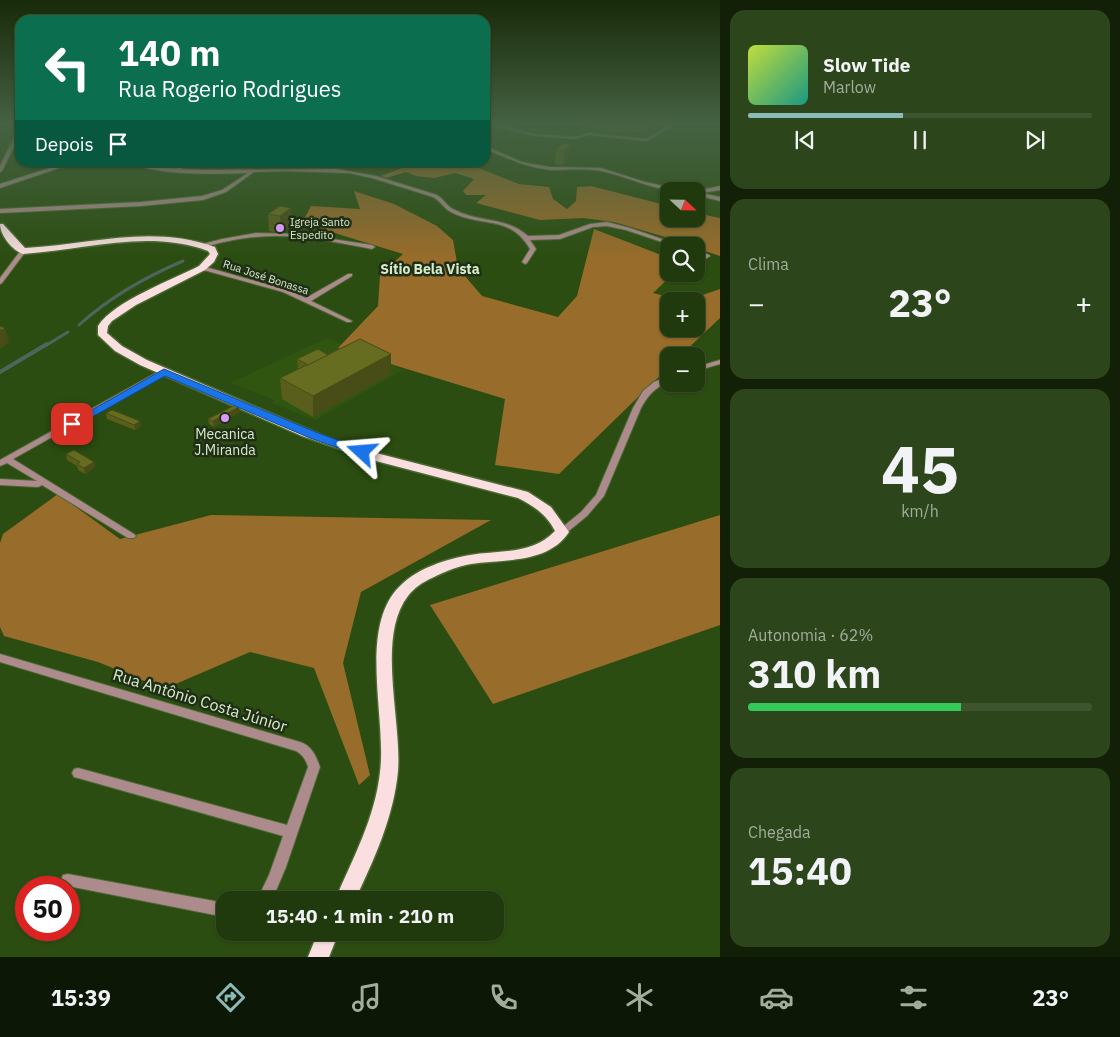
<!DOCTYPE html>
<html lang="pt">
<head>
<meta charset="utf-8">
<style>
	body { margin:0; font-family:"IBM Plex Sans",sans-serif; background:#2d451b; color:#f1f3f6; height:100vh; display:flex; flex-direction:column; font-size:19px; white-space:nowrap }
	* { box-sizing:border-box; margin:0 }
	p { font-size:16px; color:#a2ad9d }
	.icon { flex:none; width:28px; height:28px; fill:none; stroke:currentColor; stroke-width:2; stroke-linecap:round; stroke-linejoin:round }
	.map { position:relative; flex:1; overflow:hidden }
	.details { display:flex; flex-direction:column; gap:10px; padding:10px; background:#122007; width:400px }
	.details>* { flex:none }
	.guide { position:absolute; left:15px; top:15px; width:475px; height:152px; border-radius:15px; box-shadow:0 1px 4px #0004,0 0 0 1px #3e542e; background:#0b6e4f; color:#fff; overflow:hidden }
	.needle { width:32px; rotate:112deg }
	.buttons { position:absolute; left:660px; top:182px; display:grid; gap:10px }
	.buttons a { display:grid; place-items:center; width:45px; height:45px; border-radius:10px; background:#213a0d; box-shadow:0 1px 4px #0004,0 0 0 1px #3e542e; font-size:25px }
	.speed { position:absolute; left:15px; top:876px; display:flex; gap:10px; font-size:25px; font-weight:700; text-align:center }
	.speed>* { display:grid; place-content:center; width:65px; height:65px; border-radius:50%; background:#213a0d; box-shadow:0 1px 4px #0004,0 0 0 1px #3e542e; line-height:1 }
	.speed .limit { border:8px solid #d22; background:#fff; color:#111 }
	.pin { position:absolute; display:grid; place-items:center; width:42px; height:42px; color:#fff; margin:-21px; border-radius:10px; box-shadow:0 2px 8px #0006 }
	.me { position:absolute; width:55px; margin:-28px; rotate:289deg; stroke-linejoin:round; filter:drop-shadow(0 0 4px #0008) }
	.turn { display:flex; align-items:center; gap:18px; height:105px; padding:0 20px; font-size:22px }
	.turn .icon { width:65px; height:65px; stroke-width:2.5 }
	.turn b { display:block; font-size:35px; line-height:42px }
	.then { display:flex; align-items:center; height:48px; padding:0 20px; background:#0003; gap:10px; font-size:19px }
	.big { font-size:38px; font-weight:800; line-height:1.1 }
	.details .card { flex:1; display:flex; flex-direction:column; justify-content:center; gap:8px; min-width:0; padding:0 18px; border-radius:15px; background:#2d451b }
	.details .dial { align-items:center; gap:0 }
	.dial b { font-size:65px; line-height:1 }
	.song { display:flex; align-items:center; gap:15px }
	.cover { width:60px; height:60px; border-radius:8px; background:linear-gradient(135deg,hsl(70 70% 55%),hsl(170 70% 35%)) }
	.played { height:5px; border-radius:2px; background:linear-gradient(90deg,#8bbbb9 45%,#3e542e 45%) }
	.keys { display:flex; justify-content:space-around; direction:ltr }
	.heat { display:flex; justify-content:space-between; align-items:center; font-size:28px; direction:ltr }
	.charge { height:8px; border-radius:4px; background:linear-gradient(90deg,#34c759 62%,#3e542e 0) }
	.trip { position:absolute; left:216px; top:891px; width:288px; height:50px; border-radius:15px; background:#213a0d; box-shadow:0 1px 4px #0004,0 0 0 1px #3e542e; font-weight:800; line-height:50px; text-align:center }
	.tabs { display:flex; height:80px; justify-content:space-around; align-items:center; background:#0d1705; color:#a2ad9d }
	.tabs .icon { width:35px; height:35px }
	.tabs .on { color:#8bbbb9 }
	.tabs b { font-size:22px; color:#f1f3f6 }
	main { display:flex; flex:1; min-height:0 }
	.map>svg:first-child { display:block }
	.built { fill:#305510 }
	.green { fill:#7d5922 }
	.forest { fill:#986c2a }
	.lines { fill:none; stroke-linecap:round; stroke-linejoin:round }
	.stream-far1 { stroke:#4d665c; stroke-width:3 }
	.stream { stroke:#4d665c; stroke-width:4 }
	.minor-casing { stroke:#4b6a33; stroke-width:2 }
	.major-casing { stroke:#4b6a33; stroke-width:3 }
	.minor { fill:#ad8b8d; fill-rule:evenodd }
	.major { fill:#fbdfe0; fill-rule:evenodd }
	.wall { fill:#595e1c }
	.shaded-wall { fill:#484c16 }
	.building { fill:#676d20; stroke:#484c16 }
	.route { fill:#1a73e8; stroke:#114b97 }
	.poi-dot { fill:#d89af8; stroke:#1f2e15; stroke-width:2 }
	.labels { text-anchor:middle; stroke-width:5; stroke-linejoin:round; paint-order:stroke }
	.far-poi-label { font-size:11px; fill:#d8eccc; stroke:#1f2e15; text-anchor:start }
	.far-street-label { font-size:11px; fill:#d8eccc; stroke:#1f2e15 }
	.far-quarter-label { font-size:14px; font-weight:bold; fill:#d8eccc; stroke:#1f2e15 }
	.poi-label { font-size:14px; fill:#d8eccc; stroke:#1f2e15 }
	.near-street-label { font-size:16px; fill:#d8eccc; stroke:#1f2e15 }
</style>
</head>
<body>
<main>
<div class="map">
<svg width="720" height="957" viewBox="0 0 720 957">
	<rect width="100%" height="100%" fill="#2c4d11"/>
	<!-- built -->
	<path class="built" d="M327,338L403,370L315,420L272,403L275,400L230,383Z"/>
	<!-- green -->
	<path class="green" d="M586,124H672L649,128L639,132L608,131L584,127Z"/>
	<!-- forest -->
	<g class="forest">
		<path d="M386,163H466L519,184L549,187L553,199L567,209L576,201L577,187L591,186L669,206V219H696V213L720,218V256L696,248V246L614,222L583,218L540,220L476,203L486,195H466L463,191L474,179L455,173L434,178L416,176L406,172L386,178L381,176L407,166Z"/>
		<path d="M354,191L394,204L437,226L453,240L458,268L482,296L558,317L577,296L594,229L669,258V274H673L653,293L684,301H669V329H696V301H685L720,289V318L680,356H669V367L559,474L495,465L505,399L338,348L378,306L380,275L403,254L302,223L311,206L360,209Z"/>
		<path d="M58,494L120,539L211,515L491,520L361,592L343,663L370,775L359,785L314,668L250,652L164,689L98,662L4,636L0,627V543L3,534Z"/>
		<path d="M720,515V625L493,704L430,605Z"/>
	</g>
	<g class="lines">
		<!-- stream-far1 -->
		<g class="stream-far1">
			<path d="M79,325C110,297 145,277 183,261"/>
			<path d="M45,346L68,332"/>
		</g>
		<!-- stream -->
		<path class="stream" d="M0,372L47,344"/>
		<!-- minor casing -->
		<g class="minor-casing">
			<g id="minor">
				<path d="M14,124H18L20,134L2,171L0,172V166L17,131Z"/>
				<path d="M488,124H497L534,134L575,137L589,133L646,139L671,124H677L647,141L589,135L575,139L534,136Z"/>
				<path d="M485,146L522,162L549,167L601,168L645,182L688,191C658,193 630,177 601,171C585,168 567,170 551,170C527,168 507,158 485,149Z"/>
				<path d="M68,162H77L0,188V184Z"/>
				<path d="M125,162H136L177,169V167L188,162H196L180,169L205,170L336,169L376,176L437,195C444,199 447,207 455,210C480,223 505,216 528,236L559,235L590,224L607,222L630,228L682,246H674L626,230L607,226L593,227L560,239L530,240L536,249L527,263L525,264L522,262L530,249C510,214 481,228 451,212C444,209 441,201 433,197L372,178L349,173L284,171L254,172L226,192L203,200L141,206L0,213V209L141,202L202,196L222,190L248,173C208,174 163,176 125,162Z"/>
				<path d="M720,186V190L702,193L720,197V201L696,195V191Z"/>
				<path d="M256,233L299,234L372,245L375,247L372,249C334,242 295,233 256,237C238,238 220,243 202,247L199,245L222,239Z"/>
				<path d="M21,250L26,251L2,283L0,284V278Z"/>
				<path d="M696,250L709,255L710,256L707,258L696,254Z"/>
				<path d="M202,266L287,290L306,298L348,274H352V276L311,301L352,321L351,322H347L283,292L200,269V267Z"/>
				<path d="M720,360V364L696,371V367Z"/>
				<path d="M161,370H164L168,372L13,459L134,534L136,536L134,538H128L42,485L38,487L0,485V479L37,481L7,463L0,466V460Z"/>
				<path d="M669,376V381C655,388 648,395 641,408L604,496L587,516L565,534H559L557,532L559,530L581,512L596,495L633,408L643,391L654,382Z"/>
				<path d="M0,654L300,742C312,746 316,756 320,767L286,867L272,900H257L269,875L283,836L78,778L74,777L72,773L74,769L78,768L287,825L308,767C306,760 303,755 296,751L0,662Z"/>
				<path d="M68,874L225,903V917L68,886L63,885L61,880L63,875Z"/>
			</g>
		</g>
		<!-- major casing -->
		<g class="major-casing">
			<g id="major">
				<path d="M0,224H3L25,248C91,245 150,224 215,247L218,254L214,262L205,270L136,305L112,321L108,326L107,333L122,346L147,360L333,440L380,454L528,492L551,507L569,532C548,564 504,559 471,564C458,566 444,572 432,578C423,582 414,588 408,596C376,637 402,721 398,771C394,816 374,860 355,900H335C353,858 375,818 380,772C387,718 357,626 401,585C418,568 447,559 470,555C499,550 532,555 555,531C547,515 534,506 518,498L372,460L302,436L140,365L115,351L98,335V326C114,301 172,280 199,266L210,254L208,251C148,229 85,250 23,254C12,250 0,235 0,224Z"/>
				<path d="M318,932H339L329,957H308Z"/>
			</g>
		</g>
		<!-- minor -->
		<use href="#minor" class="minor"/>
		<!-- major -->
		<use href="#major" class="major"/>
	</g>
	<!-- wall -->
	<g class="wall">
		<path d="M563,143L568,160L563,165L555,164L556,149Z"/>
		<path d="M233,162H245L240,169H234Z"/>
		<path d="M248,162H264L254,169H248Z"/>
		<path d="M291,208V225L281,233L269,231L268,214Z"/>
		<path d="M391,354V374L313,417L282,399L280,378L298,369L297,359L328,355Z"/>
		<path d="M239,407L240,412L214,427L209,424L208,419Z"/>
		<path d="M106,413L141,426L135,430L107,419Z"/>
		<path d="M66,454L94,462L95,467L85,474L78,470L77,466L67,460Z"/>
	</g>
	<!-- shaded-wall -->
	<g class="shaded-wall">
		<path d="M570,144L568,160L563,165L565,150Z"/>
		<path d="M240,162H245L240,169Z"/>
		<path d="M254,162H262L263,163L254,169Z"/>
		<path d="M291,208V225L281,233L280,216Z"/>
		<path d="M5,328L9,343L0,349V331Z"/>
		<path d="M391,354V374L313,417V396Z"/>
		<path d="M239,407L240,412L214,427L213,421Z"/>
		<path d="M140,421L141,426L135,430L134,425Z"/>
		<path d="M94,462L95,467L85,474L84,468Z"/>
	</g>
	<!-- building -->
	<g class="building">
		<path d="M563,143L570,144L565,150L556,149Z"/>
		<path d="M280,206L291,208L280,216L268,214Z"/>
		<path d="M0,326L5,328L0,331Z"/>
		<path d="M360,339L391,354L313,396L280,378Z"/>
		<path d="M318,349L328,355L308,365L297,359Z"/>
		<path d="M237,404L239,407L213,421L208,419Z"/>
		<path d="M112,410L140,421L134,425L106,413Z"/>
		<path d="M74,450L94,462L84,468L77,464L80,462L66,454Z"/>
	</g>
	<!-- sky -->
	<linearGradient id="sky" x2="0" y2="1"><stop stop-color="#182a09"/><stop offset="0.48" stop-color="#456243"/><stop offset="1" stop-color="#456243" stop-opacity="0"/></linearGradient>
	<rect width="720" height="258" fill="url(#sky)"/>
	<!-- route -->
	<path class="route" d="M164,369L318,433L365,450L367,452L362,456L358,455L310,438L165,376L76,426H69L67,424Z"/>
	<!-- markers -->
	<g class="poi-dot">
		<circle cx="280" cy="228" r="5"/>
		<circle cx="225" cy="418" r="5"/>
	</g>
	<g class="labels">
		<!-- far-poi labels -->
		<g class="far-poi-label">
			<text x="290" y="226">Igreja Santo<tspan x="290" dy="13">Espedito</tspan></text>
		</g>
		<!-- far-street labels -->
		<g class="far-street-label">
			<text transform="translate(266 277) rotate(18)" y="4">Rua José Bonassa</text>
		</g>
		<!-- far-quarter labels -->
		<g class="far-quarter-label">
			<text x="430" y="274">Sítio Bela Vista</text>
		</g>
		<!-- poi labels -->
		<g class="poi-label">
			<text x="225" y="439">Mecanica<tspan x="225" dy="16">J.Miranda</tspan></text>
		</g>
		<!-- near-street labels -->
		<g class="near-street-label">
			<text transform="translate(200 700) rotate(17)" y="6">Rua Antônio Costa Júnior</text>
		</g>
	</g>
</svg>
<div class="buttons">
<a><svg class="needle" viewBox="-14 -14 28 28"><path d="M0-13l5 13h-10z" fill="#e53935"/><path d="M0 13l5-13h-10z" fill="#a2ad9d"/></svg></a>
<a><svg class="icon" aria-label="search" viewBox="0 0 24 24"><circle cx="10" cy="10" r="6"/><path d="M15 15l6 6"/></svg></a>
<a>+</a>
<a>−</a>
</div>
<div class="speed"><div class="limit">50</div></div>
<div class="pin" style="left:72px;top:424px;background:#d93025"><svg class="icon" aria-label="arrive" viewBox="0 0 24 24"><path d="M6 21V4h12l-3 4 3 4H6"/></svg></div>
<svg class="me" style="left:362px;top:452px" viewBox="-20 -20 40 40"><path d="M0-17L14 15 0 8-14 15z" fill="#1a73e8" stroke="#fff" stroke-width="4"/></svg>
<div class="trip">15:40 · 1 min · 210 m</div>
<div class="guide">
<div class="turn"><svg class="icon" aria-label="left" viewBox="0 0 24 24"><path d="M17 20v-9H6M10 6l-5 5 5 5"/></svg><div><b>140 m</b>Rua Rogerio Rodrigues</div></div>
<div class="then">Depois<svg class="icon" aria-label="arrive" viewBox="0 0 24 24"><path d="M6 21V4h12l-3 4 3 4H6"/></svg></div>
</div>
</div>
<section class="details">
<div class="card">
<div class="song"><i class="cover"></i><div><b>Slow Tide</b><p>Marlow</p></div></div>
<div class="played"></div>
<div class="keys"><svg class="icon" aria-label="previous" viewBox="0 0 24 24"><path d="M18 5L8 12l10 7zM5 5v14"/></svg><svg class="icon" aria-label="pause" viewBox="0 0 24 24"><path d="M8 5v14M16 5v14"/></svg><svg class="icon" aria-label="next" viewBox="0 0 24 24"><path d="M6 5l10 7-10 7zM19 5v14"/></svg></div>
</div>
<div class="card"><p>Clima</p>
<div class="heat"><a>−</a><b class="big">23°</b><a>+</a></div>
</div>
<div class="card dial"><b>45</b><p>km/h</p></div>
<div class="card"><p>Autonomia · 62%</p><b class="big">310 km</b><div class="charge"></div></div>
<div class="card"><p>Chegada</p><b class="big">15:40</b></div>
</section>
</main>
<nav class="tabs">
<b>15:39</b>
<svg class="icon on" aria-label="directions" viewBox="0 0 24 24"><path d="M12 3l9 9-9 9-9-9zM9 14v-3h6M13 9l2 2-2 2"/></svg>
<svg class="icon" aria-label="music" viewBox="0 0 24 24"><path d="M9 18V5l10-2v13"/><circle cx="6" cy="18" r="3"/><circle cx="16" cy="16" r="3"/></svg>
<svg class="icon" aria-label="phone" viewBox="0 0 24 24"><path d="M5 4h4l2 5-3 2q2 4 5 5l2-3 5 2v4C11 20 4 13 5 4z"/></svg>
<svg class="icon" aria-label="climate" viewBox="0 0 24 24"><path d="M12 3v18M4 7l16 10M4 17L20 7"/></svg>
<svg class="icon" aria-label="car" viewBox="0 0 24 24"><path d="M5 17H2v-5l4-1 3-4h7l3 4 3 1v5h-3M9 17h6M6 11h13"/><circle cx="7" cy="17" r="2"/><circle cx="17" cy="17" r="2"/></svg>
<svg class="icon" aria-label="filters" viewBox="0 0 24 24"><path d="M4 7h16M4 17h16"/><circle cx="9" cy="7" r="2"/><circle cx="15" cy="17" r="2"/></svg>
<b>23°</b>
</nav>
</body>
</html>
